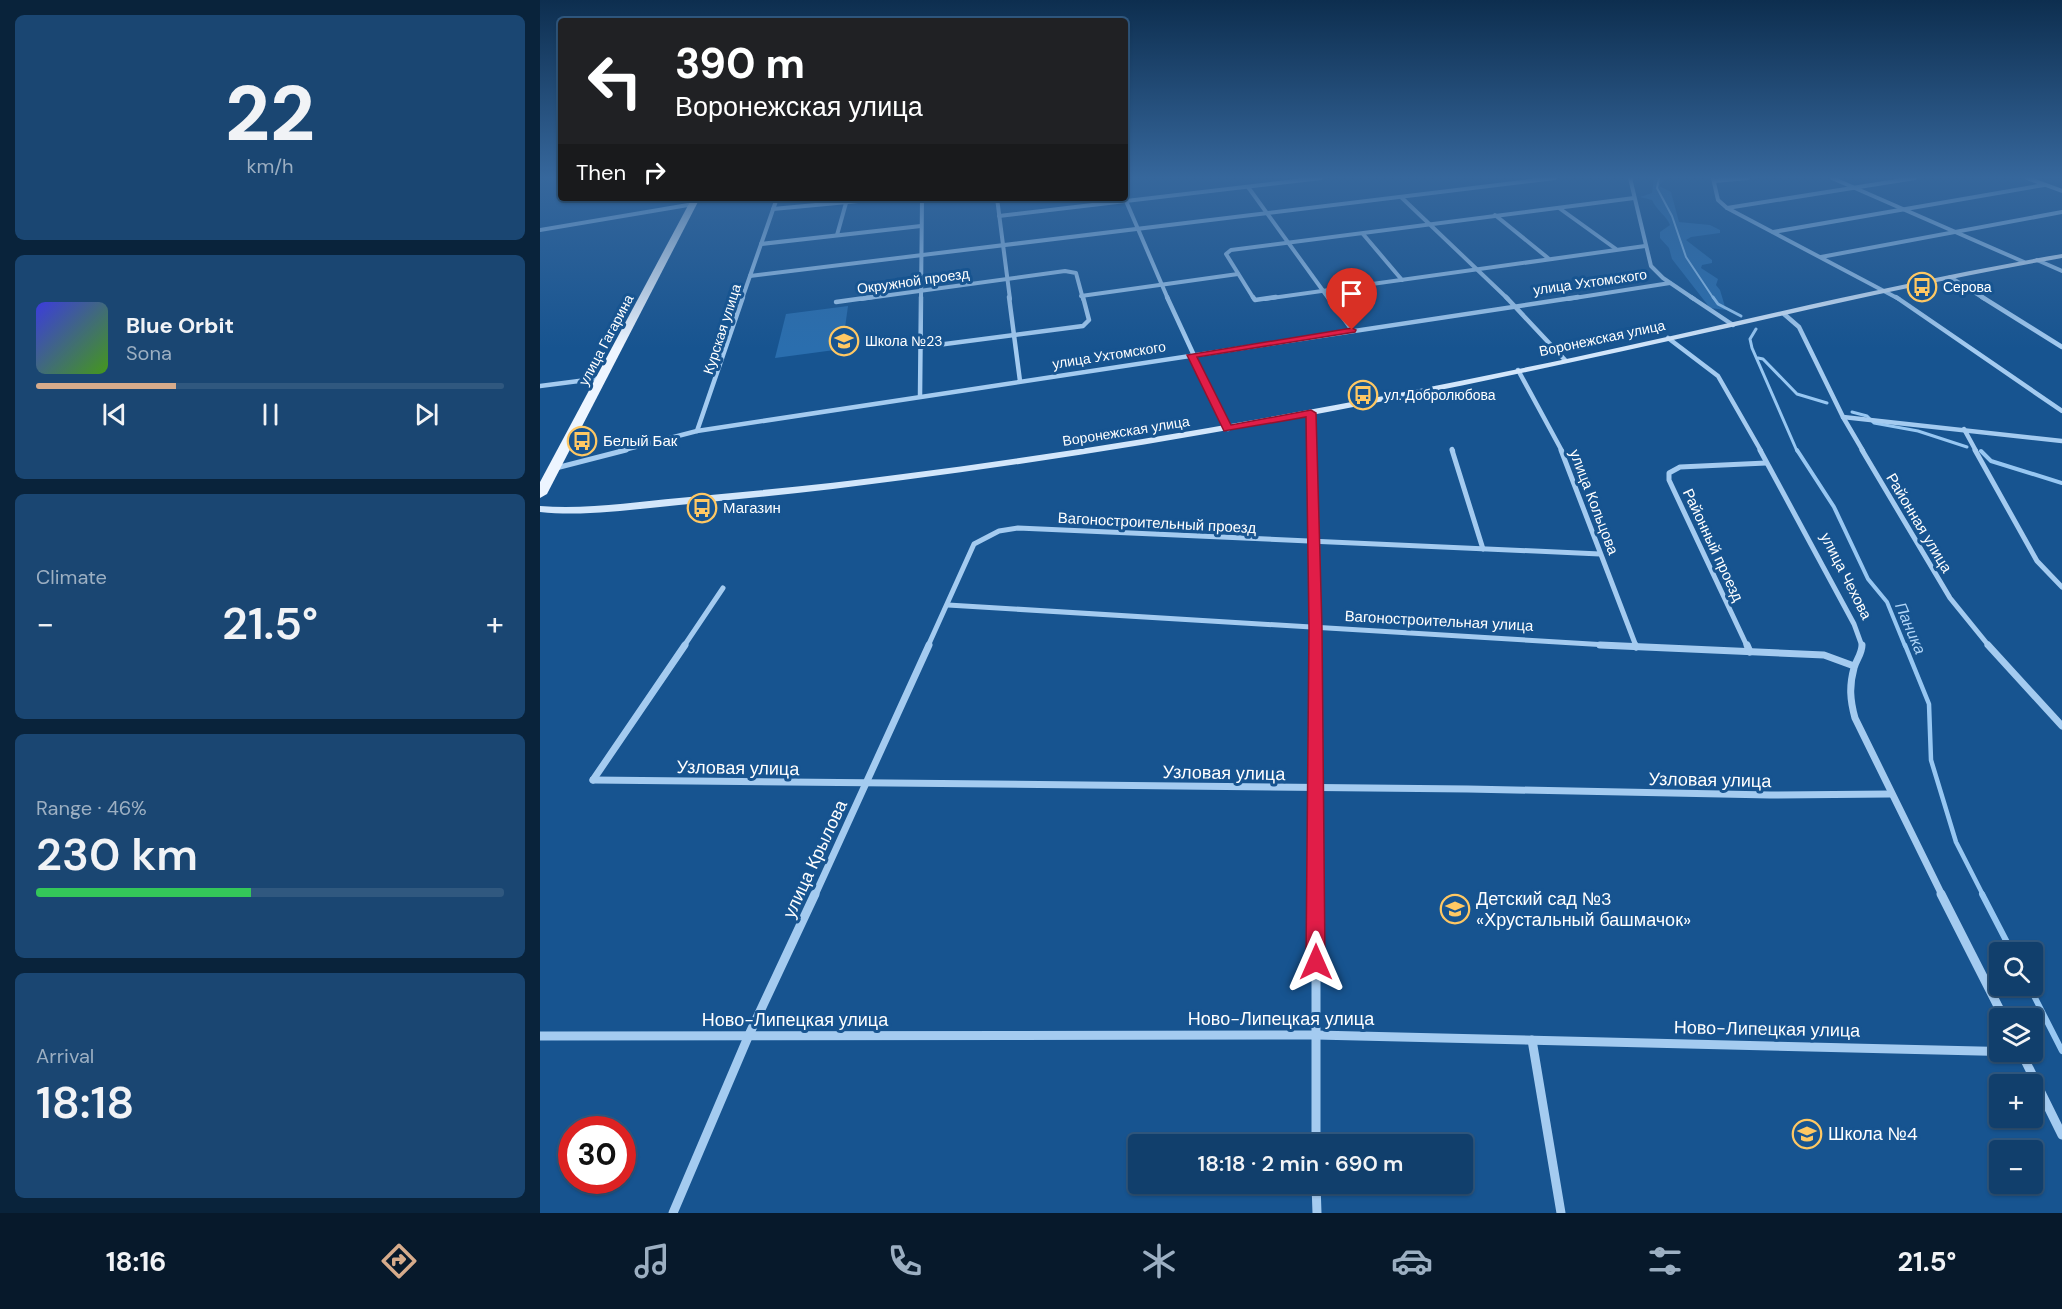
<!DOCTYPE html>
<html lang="en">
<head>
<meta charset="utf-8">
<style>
	body { margin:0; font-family:"DM Sans",sans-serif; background:#1a4672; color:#f1f3f6; height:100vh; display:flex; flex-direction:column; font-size:22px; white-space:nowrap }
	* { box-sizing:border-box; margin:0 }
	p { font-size:20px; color:#9cafc2 }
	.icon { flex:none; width:33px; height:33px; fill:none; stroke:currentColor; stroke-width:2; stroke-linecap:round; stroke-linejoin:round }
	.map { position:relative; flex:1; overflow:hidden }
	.drawer { display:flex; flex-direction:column; gap:15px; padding:15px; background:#09233b; width:540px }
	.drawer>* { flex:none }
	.banner { position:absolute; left:18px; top:18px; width:570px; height:183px; border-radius:6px; box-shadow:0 2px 4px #0004,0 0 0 2px #30587f; background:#202124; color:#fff; overflow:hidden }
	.buttons { position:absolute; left:1449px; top:942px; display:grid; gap:12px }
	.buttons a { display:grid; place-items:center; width:54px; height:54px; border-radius:6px; background:#113f6c; box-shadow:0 2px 4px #0004,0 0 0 2px #30587f; font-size:30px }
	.speed { position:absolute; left:18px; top:1116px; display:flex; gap:12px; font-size:30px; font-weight:700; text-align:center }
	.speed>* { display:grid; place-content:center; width:78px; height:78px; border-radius:50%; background:#113f6c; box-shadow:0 2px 4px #0004,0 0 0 2px #30587f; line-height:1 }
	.speed .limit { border:9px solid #d22; background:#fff; color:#111 }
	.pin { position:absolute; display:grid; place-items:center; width:51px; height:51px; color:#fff; margin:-62px -26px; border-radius:50% 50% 50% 0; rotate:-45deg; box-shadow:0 0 6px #0007 }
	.pin .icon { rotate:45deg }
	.me { position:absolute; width:66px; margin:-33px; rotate:0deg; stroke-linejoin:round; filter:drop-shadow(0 0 4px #0008) }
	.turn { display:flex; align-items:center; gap:21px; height:126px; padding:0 18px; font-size:27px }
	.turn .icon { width:78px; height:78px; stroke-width:2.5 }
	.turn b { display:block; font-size:42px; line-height:51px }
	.then { display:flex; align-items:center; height:57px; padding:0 18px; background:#0003; gap:12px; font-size:22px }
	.big { font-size:45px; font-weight:600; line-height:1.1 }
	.drawer .tile { flex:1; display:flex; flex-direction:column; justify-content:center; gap:9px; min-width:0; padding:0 21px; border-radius:9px; background:#1a4672 }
	.drawer .dial { align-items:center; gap:0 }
	.dial b { font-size:78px; line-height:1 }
	.song { display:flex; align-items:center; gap:18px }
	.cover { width:72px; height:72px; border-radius:9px; background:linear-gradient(135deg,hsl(240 70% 55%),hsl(100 70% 35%)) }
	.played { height:6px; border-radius:3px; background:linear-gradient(90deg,#d6ab8b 30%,#30587f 30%) }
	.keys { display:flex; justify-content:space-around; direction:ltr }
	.heat { display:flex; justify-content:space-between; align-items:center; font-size:33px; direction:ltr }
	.charge { height:9px; border-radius:4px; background:linear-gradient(90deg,#34c759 46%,#30587f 0) }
	.trip { position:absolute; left:588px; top:1134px; width:345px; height:60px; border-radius:6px; background:#113f6c; box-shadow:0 2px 4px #0004,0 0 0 2px #30587f; font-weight:600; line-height:60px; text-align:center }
	.tab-bar { display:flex; height:96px; justify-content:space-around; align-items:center; background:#07192b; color:#9cafc2 }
	.tab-bar .icon { width:42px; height:42px }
	.tab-bar .selected { color:#d6ab8b }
	.tab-bar b { font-size:27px; color:#f1f3f6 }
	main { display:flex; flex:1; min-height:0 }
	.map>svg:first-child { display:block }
	.green { fill:#2a6eae }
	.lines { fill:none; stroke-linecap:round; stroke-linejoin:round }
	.stream-far4 { stroke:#97c7f2; stroke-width:2 }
	.stream-far3 { stroke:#97c7f2; stroke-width:3 }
	.stream-far2 { stroke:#97c7f2; stroke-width:4 }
	.stream-far1 { stroke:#97c7f2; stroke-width:4.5 }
	.stream { stroke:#97c7f2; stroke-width:6 }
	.street-far4 { stroke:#a4cbf0; stroke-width:4 }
	.street-far3 { stroke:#a4cbf0; stroke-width:4.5 }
	.street-far2 { stroke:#a4cbf0; stroke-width:5 }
	.street-far1 { stroke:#a4cbf0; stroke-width:7 }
	.street { stroke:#a4cbf0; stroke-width:9 }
	.secondary { fill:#d2e6fb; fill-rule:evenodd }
	.primary { fill:#edf5ff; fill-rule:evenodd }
	.route { fill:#e11d48; stroke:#92132f; stroke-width:1.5 }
	.labels { text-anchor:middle; stroke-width:6; stroke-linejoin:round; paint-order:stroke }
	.far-street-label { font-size:14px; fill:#fff; stroke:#175490 }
	.far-poi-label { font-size:14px; fill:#fff; stroke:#175490; text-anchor:start }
	.poi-label { font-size:15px; fill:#fff; stroke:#175490; text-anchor:start }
	.street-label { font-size:15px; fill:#fff; stroke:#175490 }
	.water-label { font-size:16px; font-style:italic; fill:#b0d5f7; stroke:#175490 }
	.near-street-label { font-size:18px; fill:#fff; stroke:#175490 }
	.near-poi-label { font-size:18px; fill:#fff; stroke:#175490; text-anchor:start }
</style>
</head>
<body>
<main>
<section class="drawer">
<div class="tile dial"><b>22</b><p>km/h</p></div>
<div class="tile">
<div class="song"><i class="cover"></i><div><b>Blue Orbit</b><p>Sona</p></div></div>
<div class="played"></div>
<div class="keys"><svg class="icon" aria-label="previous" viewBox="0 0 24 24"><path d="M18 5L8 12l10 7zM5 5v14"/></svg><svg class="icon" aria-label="pause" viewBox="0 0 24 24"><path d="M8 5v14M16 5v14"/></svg><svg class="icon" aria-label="next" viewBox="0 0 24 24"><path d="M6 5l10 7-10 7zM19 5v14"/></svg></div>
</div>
<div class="tile"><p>Climate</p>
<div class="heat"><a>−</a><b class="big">21.5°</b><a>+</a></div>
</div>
<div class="tile"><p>Range · 46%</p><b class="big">230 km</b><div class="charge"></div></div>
<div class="tile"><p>Arrival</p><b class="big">18:18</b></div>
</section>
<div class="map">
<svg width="1522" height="1213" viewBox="0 0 1522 1213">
	<rect width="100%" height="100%" fill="#175490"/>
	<!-- green -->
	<g class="green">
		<path d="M1114,178H1125L1119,186L1131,192L1139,222L1170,225L1180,230V233L1151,237L1146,240L1172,260V263L1162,265L1161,268L1178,279L1176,285L1180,290L1186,310L1170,308L1132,259L1129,248L1120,238V232L1130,225C1127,216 1116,210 1112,200L1100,197L1112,193Z"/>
		<path d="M308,306L302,349L235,358L246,314Z"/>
	</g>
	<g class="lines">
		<!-- stream-far4 -->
		<path class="stream-far4" d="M1119,178L1117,188L1132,216L1146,257L1174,299"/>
		<!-- stream-far3 -->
		<g class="stream-far3">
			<path d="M1173,297L1178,304L1201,316"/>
			<path d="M1216,329L1210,339L1212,348L1257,451"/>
			<path d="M1218,358L1223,359L1257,394L1287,403"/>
			<path d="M1312,412L1327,416L1334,423L1378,431L1427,447"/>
		</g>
		<!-- stream-far2 -->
		<g class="stream-far2">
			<path d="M1257,450L1294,507L1328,579L1347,602L1365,646"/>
			<path d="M1441,451L1451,461L1522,483"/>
		</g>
		<!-- stream-far1 -->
		<path class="stream-far1" d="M1365,645L1389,704L1391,760L1416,842L1443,895"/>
		<!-- stream -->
		<g class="stream">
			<path d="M1442,894L1472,952"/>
			<path d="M1489,986L1522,1051"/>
		</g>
		<!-- street-far4 -->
		<g class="street-far4">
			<path d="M1090,178L1111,266L1123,278L1154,299"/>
			<path d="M1173,178L1178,200L1187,208L1359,299"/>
			<path d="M1292,178L1484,262"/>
			<path d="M1487,178L1522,191"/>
			<path d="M1174,181L1208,178"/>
			<path d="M708,187L789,299"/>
			<path d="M861,197L968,299"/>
			<path d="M457,198L470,299"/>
			<path d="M586,201L628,299"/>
			<path d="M1019,208L1076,249"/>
			<path d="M1187,208L1375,178"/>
			<path d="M233,209L350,198"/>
			<path d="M955,215L1008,258"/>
			<path d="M459,216L781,178"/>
			<path d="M0,230L154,204"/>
			<path d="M1233,232L1504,185"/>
			<path d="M823,234L862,280"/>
			<path d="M297,235L306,203"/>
			<path d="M221,244L381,226"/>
			<path d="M1281,257L1522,212"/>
			<path d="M1497,260L1522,271"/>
			<path d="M210,276L1015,178"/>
			<path d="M1410,277L1445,299"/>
			<path d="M541,296L698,274"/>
			<path d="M202,299L237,198"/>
			<path d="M321,299L525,271L536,273L543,299"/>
			<path d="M381,299L382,198"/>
			<path d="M714,299L686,254L691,250L1094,198"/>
			<path d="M725,299L1105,246"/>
			<path d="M1028,299L1130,283"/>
		</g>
		<!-- street-far3 -->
		<g class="street-far3">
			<path d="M469,297L480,381"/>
			<path d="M627,297L688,429"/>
			<path d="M713,297L715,300L736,297"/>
			<path d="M788,297L812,330"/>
			<path d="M966,297L1025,360"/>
			<path d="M1151,297L1193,325"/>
			<path d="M1356,297L1522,411"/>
			<path d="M1442,297L1522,347"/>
			<path d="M296,302L332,297"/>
			<path d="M1244,314L1259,327L1303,417L1323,451"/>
			<path d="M1128,338L1178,376L1221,451"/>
			<path d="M382,347L543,326L549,320L543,297"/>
			<path d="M978,370L1022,451"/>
			<path d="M0,386L62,378"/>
			<path d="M380,396L381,297"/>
			<path d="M771,413L772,451"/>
			<path d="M1303,417L1522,441"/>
			<path d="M1424,429L1436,451"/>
			<path d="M157,431L203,297"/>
			<path d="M912,449L913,451"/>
			<path d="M80,451L157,431L1038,297"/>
		</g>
		<!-- street-far2 -->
		<g class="street-far2">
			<path d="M772,450L776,646"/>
			<path d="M912,450L943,549"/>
			<path d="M1021,450L1096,646"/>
			<path d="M1220,450L1314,624L1322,646"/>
			<path d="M1322,450L1410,598L1449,646"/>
			<path d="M1435,450L1497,561L1522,587"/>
			<path d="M16,468L86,450"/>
			<path d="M408,605L1084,646"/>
			<path d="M144,646L183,588"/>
			<path d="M388,646L434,544L459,531L478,528L1060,554"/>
			<path d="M1207,646L1129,480V473L1140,467L1226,463"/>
		</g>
		<!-- street-far1 -->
		<g class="street-far1">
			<path d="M776,645V895"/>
			<path d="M1060,645L1284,655L1314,666"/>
			<path d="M1095,645L1096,647"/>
			<path d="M1207,645L1210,652"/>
			<path d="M1322,645C1322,654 1316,660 1314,668C1309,686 1310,700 1315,718L1402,895"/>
			<path d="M1448,645L1522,726"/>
			<path d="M53,780L928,789L1230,795L1350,794"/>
			<path d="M53,780L145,645"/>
			<path d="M275,895L389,645"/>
		</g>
		<!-- street -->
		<g class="street">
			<path d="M776,894V1144"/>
			<path d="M1401,894L1464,1018"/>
			<path d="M0,1036L776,1035L1481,1052"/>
			<path d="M992,1040L1021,1213"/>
			<path d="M1481,1052L1522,1135"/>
			<path d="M776,1184L777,1213"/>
			<path d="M133,1213L208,1037L275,894"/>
		</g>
		<!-- secondary -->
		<path class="secondary" d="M1522,254V258C1356,287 1193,328 1028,363C808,411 587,451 363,480C289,490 214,498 139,505C95,509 44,517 0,512V506C44,510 95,502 139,498C214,491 289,484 363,474C589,445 813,404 1036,357C1198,322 1359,282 1522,254Z"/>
		<!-- primary -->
		<path class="primary" d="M152,198H160L7,494L0,498V482Z"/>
	</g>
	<!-- sky -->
	<linearGradient id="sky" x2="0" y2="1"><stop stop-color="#0d2e4f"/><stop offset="0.51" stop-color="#36679c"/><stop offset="1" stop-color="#36679c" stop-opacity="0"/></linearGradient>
	<rect width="1522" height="348" fill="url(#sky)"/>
	<!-- route -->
	<path class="route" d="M812,328L816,330L815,332L657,357L691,425L771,410L776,413L782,628L785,962L782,969L776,972L769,969L766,962L769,628L766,417L684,431L647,355Z"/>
	<!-- icons -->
	<defs>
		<g id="bus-ring" transform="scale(1.5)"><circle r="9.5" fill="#175490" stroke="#ffc863" stroke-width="1.5"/><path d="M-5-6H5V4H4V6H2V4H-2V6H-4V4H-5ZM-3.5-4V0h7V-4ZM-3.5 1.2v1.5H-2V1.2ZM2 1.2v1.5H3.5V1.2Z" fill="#ffc863"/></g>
		<g id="school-ring" transform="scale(1.5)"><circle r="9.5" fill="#175490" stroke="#ffc863" stroke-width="1.5"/><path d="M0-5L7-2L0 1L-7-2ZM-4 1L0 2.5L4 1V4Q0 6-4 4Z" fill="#ffc863"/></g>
	</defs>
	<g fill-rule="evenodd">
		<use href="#bus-ring" x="1382" y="287"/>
		<use href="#school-ring" x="304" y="341"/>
		<use href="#bus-ring" x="823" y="395"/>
		<use href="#bus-ring" x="42" y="441"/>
		<use href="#bus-ring" x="162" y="508"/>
		<use href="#school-ring" x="915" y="909"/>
		<use href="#school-ring" x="1267" y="1134"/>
	</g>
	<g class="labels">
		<!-- far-street labels -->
		<g class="far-street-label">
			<text transform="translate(373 281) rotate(-8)" y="5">Окружной проезд</text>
			<text transform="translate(1050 282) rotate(-8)" y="5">улица Ухтомского</text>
			<text transform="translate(182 329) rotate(-72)" y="5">Курская улица</text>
			<text transform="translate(1062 338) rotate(-12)" y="5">Воронежская улица</text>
			<text transform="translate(66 340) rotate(-62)" y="5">улица Гагарина</text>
			<text transform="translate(569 355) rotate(-9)" y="5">улица Ухтомского</text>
			<text transform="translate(586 431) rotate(-9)" y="5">Воронежская улица</text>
		</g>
		<!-- far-poi labels -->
		<g class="far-poi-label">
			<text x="1403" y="292">Серова</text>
			<text x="325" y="346">Школа №23</text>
			<text x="844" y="400">ул. Добролюбова</text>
		</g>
		<!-- poi labels -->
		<g class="poi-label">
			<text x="63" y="446">Белый Бак</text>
			<text x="183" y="513">Магазин</text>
		</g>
		<!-- street labels -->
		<g class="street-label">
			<text transform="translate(1054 502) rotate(69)" y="5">улица Кольцова</text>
			<text transform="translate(617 523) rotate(3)" y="5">Вагоностроительный проезд</text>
			<text transform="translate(1379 523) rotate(59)" y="5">Районная улица</text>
			<text transform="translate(1173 545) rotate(65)" y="5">Районный проезд</text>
			<text transform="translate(1306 576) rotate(63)" y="5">улица Чехова</text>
			<text transform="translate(899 621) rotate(3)" y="5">Вагоностроительная улица</text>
		</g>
		<!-- water labels -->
		<g class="water-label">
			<text transform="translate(1371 628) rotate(67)" y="6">Паника</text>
		</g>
		<!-- near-street labels -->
		<g class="near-street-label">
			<text transform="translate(198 768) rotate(1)" y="6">Узловая улица</text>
			<text transform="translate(684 773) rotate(1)" y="6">Узловая улица</text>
			<text transform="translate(1170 780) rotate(1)" y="6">Узловая улица</text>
			<text transform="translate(275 859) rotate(-65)" y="6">улица Крылова</text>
			<text x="741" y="1025">Ново-Липецкая улица</text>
			<text x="255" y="1026">Ново-Липецкая улица</text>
			<text transform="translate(1227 1029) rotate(1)" y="6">Ново-Липецкая улица</text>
		</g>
		<!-- near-poi labels -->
		<g class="near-poi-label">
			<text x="936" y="905">Детский сад №3<tspan x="936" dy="21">«Хрустальный башмачок»</tspan></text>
			<text x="1288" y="1140">Школа №4</text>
		</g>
	</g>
</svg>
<div class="buttons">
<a><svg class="icon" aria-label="search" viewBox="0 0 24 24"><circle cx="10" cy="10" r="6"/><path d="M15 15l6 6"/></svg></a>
<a><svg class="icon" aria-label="layers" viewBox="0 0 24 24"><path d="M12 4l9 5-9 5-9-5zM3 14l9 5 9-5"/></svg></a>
<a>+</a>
<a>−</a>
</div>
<div class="speed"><div class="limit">30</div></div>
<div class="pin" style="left:812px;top:330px;background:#d93025"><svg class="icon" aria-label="arrive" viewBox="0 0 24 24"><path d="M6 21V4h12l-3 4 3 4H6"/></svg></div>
<svg class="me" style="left:776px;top:962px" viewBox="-20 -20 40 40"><path d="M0-17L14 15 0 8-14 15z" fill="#e11d48" stroke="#fff" stroke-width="4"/></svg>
<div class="trip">18:18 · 2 min · 690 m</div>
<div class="banner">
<div class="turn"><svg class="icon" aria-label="left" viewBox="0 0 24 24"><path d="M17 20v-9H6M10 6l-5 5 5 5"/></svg><div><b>390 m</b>Воронежская улица</div></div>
<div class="then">Then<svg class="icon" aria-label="right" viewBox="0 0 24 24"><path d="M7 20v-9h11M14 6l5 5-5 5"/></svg></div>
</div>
</div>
</main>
<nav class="tab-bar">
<b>18:16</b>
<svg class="icon selected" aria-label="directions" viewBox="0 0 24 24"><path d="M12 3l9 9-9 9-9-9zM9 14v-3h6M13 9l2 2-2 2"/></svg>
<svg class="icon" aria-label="music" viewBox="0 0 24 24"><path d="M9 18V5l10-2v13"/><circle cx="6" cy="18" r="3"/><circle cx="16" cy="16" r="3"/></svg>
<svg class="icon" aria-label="phone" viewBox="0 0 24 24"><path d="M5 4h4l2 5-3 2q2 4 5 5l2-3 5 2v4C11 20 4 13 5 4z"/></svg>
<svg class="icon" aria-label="climate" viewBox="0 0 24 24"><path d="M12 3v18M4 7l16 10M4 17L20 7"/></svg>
<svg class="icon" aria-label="car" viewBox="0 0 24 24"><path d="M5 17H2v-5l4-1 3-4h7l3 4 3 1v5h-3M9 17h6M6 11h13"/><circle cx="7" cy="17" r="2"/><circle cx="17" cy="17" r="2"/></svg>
<svg class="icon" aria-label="filters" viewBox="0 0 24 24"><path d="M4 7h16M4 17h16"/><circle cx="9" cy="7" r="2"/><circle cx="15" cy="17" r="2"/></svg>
<b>21.5°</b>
</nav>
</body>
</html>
